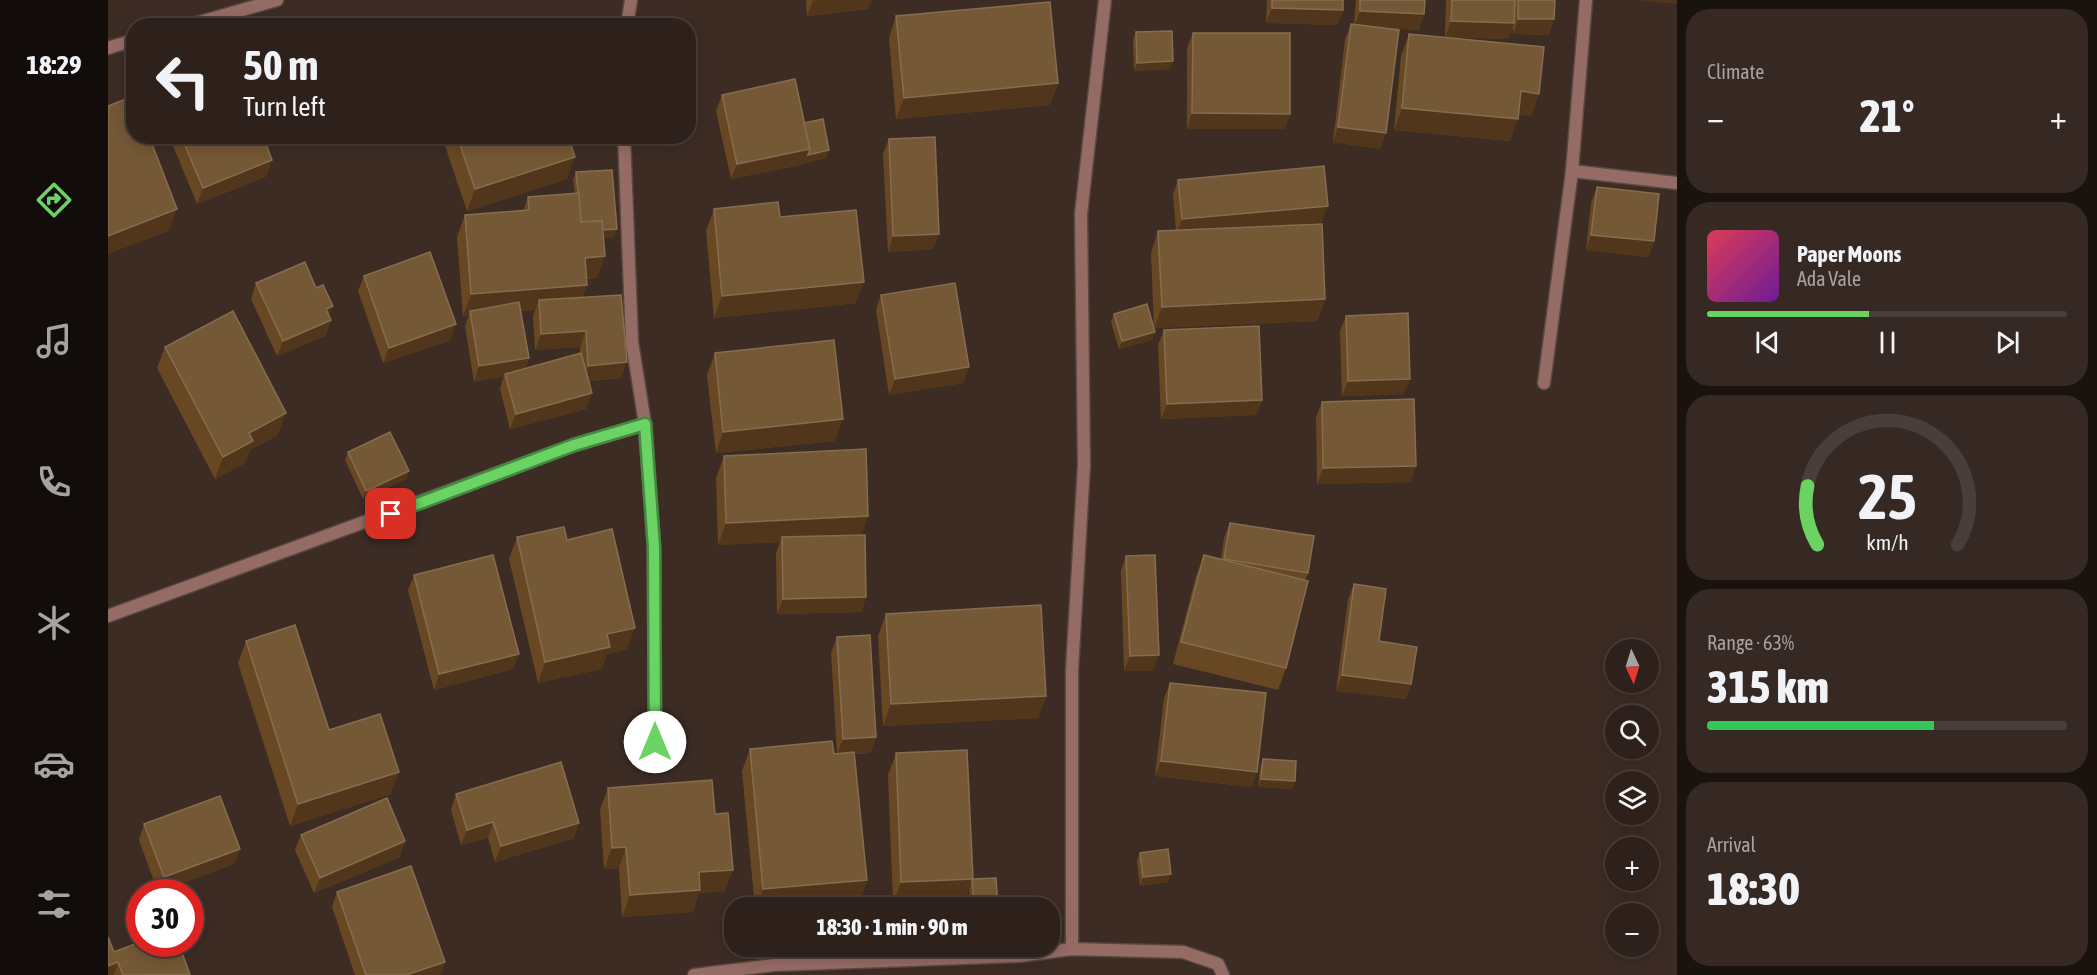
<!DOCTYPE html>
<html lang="en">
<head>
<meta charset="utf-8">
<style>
	body { margin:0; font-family:"Asap Condensed",sans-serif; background:#362924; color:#f1f3f6; height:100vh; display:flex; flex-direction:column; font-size:22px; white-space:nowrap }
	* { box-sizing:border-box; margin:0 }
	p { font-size:20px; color:#a7a3a3 }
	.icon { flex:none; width:33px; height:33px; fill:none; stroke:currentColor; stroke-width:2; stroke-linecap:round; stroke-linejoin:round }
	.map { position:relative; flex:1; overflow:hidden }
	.sheet { display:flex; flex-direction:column; gap:9px; padding:9px; background:#19120f; width:420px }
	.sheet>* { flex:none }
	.banner { position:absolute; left:18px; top:18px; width:570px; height:126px; border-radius:24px; box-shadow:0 3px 15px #0003,0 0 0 2px #493e3a; background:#2e211b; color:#f1f3f6; overflow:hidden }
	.needle { width:39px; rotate:176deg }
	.controls { position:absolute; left:1497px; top:639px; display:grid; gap:12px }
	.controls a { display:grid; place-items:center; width:54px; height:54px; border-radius:50%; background:#2e211b; box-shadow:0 3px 15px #0003,0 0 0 2px #493e3a; font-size:30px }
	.speed { position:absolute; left:18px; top:879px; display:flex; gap:12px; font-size:30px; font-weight:700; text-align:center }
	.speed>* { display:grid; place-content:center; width:78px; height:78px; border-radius:50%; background:#2e211b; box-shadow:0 3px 15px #0003,0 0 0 2px #493e3a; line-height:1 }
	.speed .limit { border:9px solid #d22; background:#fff; color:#111 }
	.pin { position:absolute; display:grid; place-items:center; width:51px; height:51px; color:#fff; margin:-26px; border-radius:12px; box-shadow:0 3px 9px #0006 }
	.me { position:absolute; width:66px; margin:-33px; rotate:0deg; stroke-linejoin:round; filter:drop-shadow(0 0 4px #0008) }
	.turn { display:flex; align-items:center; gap:21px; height:126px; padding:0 18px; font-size:27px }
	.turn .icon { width:78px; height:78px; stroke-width:2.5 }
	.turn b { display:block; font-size:42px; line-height:51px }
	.big { font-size:45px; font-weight:800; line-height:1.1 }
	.sheet .widget { flex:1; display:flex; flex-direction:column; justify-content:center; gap:9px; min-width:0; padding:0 21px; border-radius:24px; background:#362924 }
	.sheet .dial { align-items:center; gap:0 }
	.dial svg { height:156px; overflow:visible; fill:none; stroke:#493e3a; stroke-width:7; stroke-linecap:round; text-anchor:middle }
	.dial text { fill:#f1f3f6; stroke:none }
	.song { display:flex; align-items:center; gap:18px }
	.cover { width:72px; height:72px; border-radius:9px; background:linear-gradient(135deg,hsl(350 70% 55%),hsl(280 70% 35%)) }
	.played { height:6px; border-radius:3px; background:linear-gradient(90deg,#6ad363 45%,#493e3a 45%) }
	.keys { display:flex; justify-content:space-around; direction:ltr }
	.heat { display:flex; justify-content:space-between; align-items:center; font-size:33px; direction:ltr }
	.charge { height:9px; border-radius:4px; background:linear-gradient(90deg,#34c759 63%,#493e3a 0) }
	.trip { position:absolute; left:616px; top:897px; width:336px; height:60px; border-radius:24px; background:#2e211b; box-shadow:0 3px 15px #0003,0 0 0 2px #493e3a; font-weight:800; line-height:60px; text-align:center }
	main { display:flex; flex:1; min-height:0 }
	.tabs { display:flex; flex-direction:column; width:108px; justify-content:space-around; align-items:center; background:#120d0b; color:#a7a3a3 }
	.tabs .icon { width:42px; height:42px }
	.tabs .current { color:#6ad363 }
	.tabs b { font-size:27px; color:#f1f3f6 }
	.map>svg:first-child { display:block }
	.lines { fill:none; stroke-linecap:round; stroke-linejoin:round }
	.street-casing { stroke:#584841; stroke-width:15 }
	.street { stroke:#956c65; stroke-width:12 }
	.wall { fill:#684823; fill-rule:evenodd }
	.shaded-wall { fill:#51361b }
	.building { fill:#755836; stroke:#876d4f; stroke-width:1.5 }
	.route-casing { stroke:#458940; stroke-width:15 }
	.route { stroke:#6ad363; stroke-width:10 }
</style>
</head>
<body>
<main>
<nav class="tabs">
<b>18:29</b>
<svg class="icon current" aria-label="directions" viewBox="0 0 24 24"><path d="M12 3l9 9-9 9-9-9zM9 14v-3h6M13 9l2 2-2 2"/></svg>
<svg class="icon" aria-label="music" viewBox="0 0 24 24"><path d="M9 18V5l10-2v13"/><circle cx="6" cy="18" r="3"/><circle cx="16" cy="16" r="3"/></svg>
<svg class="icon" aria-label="phone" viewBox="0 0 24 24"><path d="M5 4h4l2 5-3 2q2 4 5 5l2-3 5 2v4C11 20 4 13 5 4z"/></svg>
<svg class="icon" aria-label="climate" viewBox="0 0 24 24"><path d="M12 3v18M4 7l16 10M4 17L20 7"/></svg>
<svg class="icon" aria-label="car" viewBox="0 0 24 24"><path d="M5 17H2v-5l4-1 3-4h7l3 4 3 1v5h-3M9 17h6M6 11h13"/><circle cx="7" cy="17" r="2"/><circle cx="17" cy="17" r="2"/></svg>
<svg class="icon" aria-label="filters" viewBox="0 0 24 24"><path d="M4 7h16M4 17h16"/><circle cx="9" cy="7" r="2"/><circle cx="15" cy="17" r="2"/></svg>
</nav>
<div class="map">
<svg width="1569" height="975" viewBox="0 0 1569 975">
	<rect width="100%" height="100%" fill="#3d2c24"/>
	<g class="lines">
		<!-- street casing -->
		<g class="street-casing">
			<g id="street">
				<path d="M78,26L169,0"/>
				<path d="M519,26L523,0"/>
				<path d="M0,48L26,40"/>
				<path d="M516,136L524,342L537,424L546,547L547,743"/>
				<path d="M1464,171L1569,183"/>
				<path d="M1436,383L1464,171L1478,0"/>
				<path d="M0,616L466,445L537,424"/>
				<path d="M964,949V670L976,465L973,214L997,0"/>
				<path d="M586,975L666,965L911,956L964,949L1075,952L1110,964L1115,975"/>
			</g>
		</g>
		<!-- street -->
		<use href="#street" class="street"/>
	</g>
	<!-- wall -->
	<g class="wall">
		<path d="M698,0H764L760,9L699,16Z"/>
		<path d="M1159,0H1235V10L1229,25L1158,23Z"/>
		<path d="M1248,0H1317L1311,30L1275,28L1272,149L1225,142L1237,39L1243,24H1246Z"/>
		<path d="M1338,0H1447L1441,35L1405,34V28L1400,39L1337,37Z"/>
		<path d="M788,16L950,83L942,105L788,119L781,38Z"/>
		<path d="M1028,32L1065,61L1062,69L1026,71L1025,40Z"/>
		<path d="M1085,33L1177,129H1079V48Z"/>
		<path d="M1301,34L1431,94L1423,116L1410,114L1402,141L1286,130L1293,56Z"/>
		<path d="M614,95L696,123L721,150L718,158L697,163V161L696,164L623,179L608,111Z"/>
		<path d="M61,136H155L159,176L89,204Z"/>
		<path d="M463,136L461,140L459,179L359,211L334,137Z"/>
		<path d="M781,139L825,249L780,252L775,154Z"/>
		<path d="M468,172L506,237L495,238L489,278L479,279L475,297L513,378L481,381L478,409L402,429L392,389L396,376L366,382L357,326L361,315L355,316L349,237L357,215L415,211L420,197L467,193L465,180ZM427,310L425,316L427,350L472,347V354L417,369L421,358L413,311Z"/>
		<path d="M1070,180L1214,222L1156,227L1217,299L1209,321L1046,328L1043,253L1050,231H1068L1065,195Z"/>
		<path d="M1489,187L1546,241L1540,257L1478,250L1483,203Z"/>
		<path d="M606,209L672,217L748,303L606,318L598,231Z"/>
		<path d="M256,276L343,340L275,363L250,291Z"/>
		<path d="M148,283L221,316L223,320L217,336L169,356L143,299Z"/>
		<path d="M773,295L861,367L855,383L781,395L768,310Z"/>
		<path d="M1006,314L1047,332L1044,340L1011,349L1003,322Z"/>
		<path d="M1238,316L1296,394L1234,396L1232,331Z"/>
		<path d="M1056,330L1154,400L1148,415L1053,419L1050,345Z"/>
		<path d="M57,347L170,435L142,450L137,463L107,479L49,368Z"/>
		<path d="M607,353L727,441L608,453L599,375Z"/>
		<path d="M1214,402L1303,482L1209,484L1208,417Z"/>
		<path d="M240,452L301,471L298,479L255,499L237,460Z"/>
		<path d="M616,456L754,535L758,597L753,612L669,614L668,553L672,542L610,545L608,478Z"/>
		<path d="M1122,523L1200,573L1197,581L1178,668L1170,690L1065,664L1088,576L1096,555L1113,559L1116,538Z"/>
		<path d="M409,537L459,540L519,649L499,654L494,669L430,683L401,559Z"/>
		<path d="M1018,556L1045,671H1016L1013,571Z"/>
		<path d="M306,575L405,669L326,690L300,590Z"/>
		<path d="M1246,584L1271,641L1303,684L1298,699L1228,691L1240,600Z"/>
		<path d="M778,614L938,696L930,718L775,726L770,636Z"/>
		<path d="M729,637L768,737L762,753L747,754L759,880L751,902L686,908H647L634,771L642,749L729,753L723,653Z"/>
		<path d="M138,641L221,730L283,794L182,826L130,663Z"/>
		<path d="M1062,683L1144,787L1047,776L1056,698Z"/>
		<path d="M788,753L865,879L890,908H862L861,889L857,901L785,904L780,775Z"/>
		<path d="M1155,759L1187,781L1184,789L1150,787L1152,767Z"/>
		<path d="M500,788L607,814L617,891L591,893L585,912L514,917L511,868L496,869L492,810Z"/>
		<path d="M348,794L466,838L387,862L380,838L353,845L343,810Z"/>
		<path d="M36,824L132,849L126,864L50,892L31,840Z"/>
		<path d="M193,835L292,857L206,893L187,850Z"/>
		<path d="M1032,853L1060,882L1032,886L1029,861Z"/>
		<path d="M229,892L337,962L332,975H247L224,907Z"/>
		<path d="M6,952L82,975H0Z"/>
	</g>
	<!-- shaded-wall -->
	<g class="shaded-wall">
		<path d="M709,0H764L760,9L699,16L705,1Z"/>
		<path d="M1527,0H1569V4Z"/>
		<path d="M1164,8L1235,10L1229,25L1158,23Z"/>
		<path d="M1252,11L1316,14L1311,30L1246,26Z"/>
		<path d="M1410,19H1446L1441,35L1405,34Z"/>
		<path d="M1343,21L1406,23L1400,39L1337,37Z"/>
		<path d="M1065,61L1062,69L1026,71L1029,63Z"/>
		<path d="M950,83L942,105L788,119L796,98Z"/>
		<path d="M1413,91L1431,94L1423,116L1405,113Z"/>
		<path d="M1294,108L1410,119L1402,141L1286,130Z"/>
		<path d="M1084,113L1182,114L1177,129H1079Z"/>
		<path d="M1230,127L1278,133L1272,149L1225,142Z"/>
		<path d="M702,149L696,164L623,179L629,164Z"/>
		<path d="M721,150L718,158L697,163L700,155Z"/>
		<path d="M467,157L459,179L359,211L367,189Z"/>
		<path d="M164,160L159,176L89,204L95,188Z"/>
		<path d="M1220,206L1214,222L1068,235L1074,219Z"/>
		<path d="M69,209L61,231L0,254V236Z"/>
		<path d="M509,229L506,237L471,240L474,232Z"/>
		<path d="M831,234L825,249L780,252L785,236Z"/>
		<path d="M1483,235L1546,241L1540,257L1478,250Z"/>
		<path d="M497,256L489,278L469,279L477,258Z"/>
		<path d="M756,282L748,303L606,318L614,296Z"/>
		<path d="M479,285L471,307L431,300L427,310L363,315L362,311L361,315L355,316L363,294Z"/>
		<path d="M1217,299L1209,321L1046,328L1054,307Z"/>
		<path d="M225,306L219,322L223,320L217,336L169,356L175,341L218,309Z"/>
		<path d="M348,324L343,340L275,363L281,348Z"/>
		<path d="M478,331L472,347L427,350L433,334Z"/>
		<path d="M1047,332L1044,340L1011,349L1014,341Z"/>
		<path d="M421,358L415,373L397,374L396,376L366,382L371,366Z"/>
		<path d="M519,362L513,378L474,381L480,366Z"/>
		<path d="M861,367L855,383L781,395L787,379Z"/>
		<path d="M1302,379L1296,394L1234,396L1240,381Z"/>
		<path d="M484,393L478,409L402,429L408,414Z"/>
		<path d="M1154,400L1148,415L1053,419L1059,404Z"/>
		<path d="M178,413L170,435L142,450L137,463L107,479L115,457L141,433Z"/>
		<path d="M735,419L727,441L608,453L615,432Z"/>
		<path d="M1308,466L1303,482L1209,484L1215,468Z"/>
		<path d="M301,471L298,479L255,499L258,491Z"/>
		<path d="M760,516L753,538L674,537L672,542L610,545L618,523Z"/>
		<path d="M758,597L753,612L669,614L675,599Z"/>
		<path d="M527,628L519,649L499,654L494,669L430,683L437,662L499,634Z"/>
		<path d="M411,654L405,669L326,690L331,674Z"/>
		<path d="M1051,655L1045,671H1016L1022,656Z"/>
		<path d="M1234,675L1303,684L1298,699L1228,691Z"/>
		<path d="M938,696L930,718L775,726L783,704Z"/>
		<path d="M768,737L762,753L729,754L735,739Z"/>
		<path d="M1053,761L1149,772L1144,787L1047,776Z"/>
		<path d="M291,772L283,794L182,826L190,804Z"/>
		<path d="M1153,779L1187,781L1184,789L1150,787Z"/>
		<path d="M385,822L380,838L353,845L359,830Z"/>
		<path d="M471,823L466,838L387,862L393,846Z"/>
		<path d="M297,841L292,857L206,893L212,878Z"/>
		<path d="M518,847L511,868L496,869L504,848Z"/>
		<path d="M132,849L126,864L50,892L56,877Z"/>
		<path d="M625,870L617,891L591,893L585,912L514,917L522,895L591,872Z"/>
		<path d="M1063,874L1060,882L1032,886L1035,877Z"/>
		<path d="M865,879L857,901L785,904L793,882Z"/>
		<path d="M759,880L751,902L686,908H649L655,889Z"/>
		<path d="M890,906V908H866Z"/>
		<path d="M10,962L6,975H0V966Z"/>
		<path d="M337,962L332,975H298Z"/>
	</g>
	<!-- building -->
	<g class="building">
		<path d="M1164,0H1235V10L1164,8Z"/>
		<path d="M1252,0H1317L1316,14L1252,11Z"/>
		<path d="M1344,0H1407L1406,23L1343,21Z"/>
		<path d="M1410,0H1447L1446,19H1410Z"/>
		<path d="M942,2L950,83L796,98L788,16Z"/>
		<path d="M1243,24L1291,30L1278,133L1230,127Z"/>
		<path d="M1064,31L1065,61L1029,63L1028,32Z"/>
		<path d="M1085,33H1182V114L1084,113Z"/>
		<path d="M1301,34L1436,47L1431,94L1413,91L1410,119L1294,108Z"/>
		<path d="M687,79L702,149L629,164L614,95Z"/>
		<path d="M25,96L26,136H41L69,209L0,236V106Z"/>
		<path d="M715,119L721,150L700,155L702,149L696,123Z"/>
		<path d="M73,136H155L164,160L95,188Z"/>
		<path d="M349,136H460L467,157L367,189Z"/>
		<path d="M827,137L831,234L785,236L781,139Z"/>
		<path d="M1216,166L1220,206L1074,219L1070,180Z"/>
		<path d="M504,170L509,229L494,230V221L473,222L468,172Z"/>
		<path d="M1489,187L1551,194L1546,241L1483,235Z"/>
		<path d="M471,193L473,222L494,221L497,256L477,258L479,285L363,294L357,215L421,210L420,197Z"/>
		<path d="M670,202L672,217L748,210L756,282L614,296L606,209Z"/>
		<path d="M1214,224L1217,299L1054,307L1050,231Z"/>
		<path d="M322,252L348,324L281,348L256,276Z"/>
		<path d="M197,262L208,288L215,285L225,306L218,309L223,320L175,341L148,283Z"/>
		<path d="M847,283L861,367L787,379L773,295Z"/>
		<path d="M513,295L519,362L480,366L478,331L433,334L431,300Z"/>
		<path d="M411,302L421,358L371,366L362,311Z"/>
		<path d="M1039,304L1047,332L1014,341L1006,314Z"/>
		<path d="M125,311L178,413L141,433L145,441L115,457L57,347Z"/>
		<path d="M1300,313L1302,379L1240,381L1238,316Z"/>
		<path d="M1151,326L1154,400L1059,404L1056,330Z"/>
		<path d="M726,340L735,419L615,432L607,353Z"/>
		<path d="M473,353L484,393L408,414L397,374Z"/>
		<path d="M1306,399L1308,466L1215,468L1214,402Z"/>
		<path d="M282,432L301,471L258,491L240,452Z"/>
		<path d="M758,449L760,516L618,523L616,456Z"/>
		<path d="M1122,523L1206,536L1200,573L1116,559Z"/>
		<path d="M456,527L459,540L504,529L527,628L499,634L502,647L437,662L409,537Z"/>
		<path d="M757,535L758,597L675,599L674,537Z"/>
		<path d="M385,555L411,654L331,674L306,575Z"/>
		<path d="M1047,555L1051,655L1022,656L1018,556Z"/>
		<path d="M1096,555L1200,581L1178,668L1073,642Z"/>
		<path d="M1246,584L1278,589L1271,641L1309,647L1303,684L1234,675Z"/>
		<path d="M933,605L938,696L783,704L778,614Z"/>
		<path d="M187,625L221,730L272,714L291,772L190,804L138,641Z"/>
		<path d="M762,635L768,737L735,739L729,637Z"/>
		<path d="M1062,683L1158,693L1149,772L1053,761Z"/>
		<path d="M724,741L726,754L746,752L759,880L655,889L642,749Z"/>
		<path d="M859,750L865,879L793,882L788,753Z"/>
		<path d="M1155,759L1188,761L1187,781L1153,779Z"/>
		<path d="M453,762L471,823L393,846L385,822L359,830L348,794Z"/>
		<path d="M604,780L607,814L620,813L625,870L591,872L592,890L522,895L518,847L504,848L500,788Z"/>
		<path d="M112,796L132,849L56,877L36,824Z"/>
		<path d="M279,798L297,841L212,878L193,835Z"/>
		<path d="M1060,849L1063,874L1035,877L1032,853Z"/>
		<path d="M303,866L337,962L298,975H258L229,892Z"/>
		<path d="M888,878L890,906L866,907L864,879Z"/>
		<path d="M0,937L6,952L32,942V944H71L82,975H15L10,962L0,966Z"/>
	</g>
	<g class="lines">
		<!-- route casing -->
		<g class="route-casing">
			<path id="route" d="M283,514L466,445L537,424L546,547L547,742"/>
		</g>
		<!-- route -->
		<use href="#route" class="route"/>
	</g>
</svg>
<div class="controls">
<a><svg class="needle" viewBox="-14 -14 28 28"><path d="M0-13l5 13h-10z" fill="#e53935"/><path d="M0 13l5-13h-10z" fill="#a7a3a3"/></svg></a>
<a><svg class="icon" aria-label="search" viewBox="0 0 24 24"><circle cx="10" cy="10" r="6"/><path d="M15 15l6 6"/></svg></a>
<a><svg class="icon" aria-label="layers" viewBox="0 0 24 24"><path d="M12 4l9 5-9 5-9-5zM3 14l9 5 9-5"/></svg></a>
<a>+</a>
<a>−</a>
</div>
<div class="speed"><div class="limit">30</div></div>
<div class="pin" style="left:283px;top:514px;background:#d93025"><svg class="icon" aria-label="arrive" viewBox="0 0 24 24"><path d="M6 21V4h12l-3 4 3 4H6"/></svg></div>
<svg class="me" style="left:547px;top:742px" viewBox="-20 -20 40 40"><circle r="19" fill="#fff"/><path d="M0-13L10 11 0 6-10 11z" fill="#6ad363"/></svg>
<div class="trip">18:30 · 1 min · 90 m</div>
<div class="banner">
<div class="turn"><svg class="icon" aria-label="left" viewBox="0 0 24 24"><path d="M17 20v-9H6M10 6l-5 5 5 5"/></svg><div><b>50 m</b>Turn left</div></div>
</div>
</div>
<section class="sheet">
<div class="widget"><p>Climate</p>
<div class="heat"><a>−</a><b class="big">21°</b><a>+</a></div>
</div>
<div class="widget">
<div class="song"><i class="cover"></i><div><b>Paper Moons</b><p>Ada Vale</p></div></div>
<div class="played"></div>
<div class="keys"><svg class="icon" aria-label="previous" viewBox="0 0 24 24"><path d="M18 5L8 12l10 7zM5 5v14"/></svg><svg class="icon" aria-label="pause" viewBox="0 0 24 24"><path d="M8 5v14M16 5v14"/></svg><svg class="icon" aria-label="next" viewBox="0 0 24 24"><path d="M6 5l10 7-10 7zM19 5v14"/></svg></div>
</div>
<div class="widget dial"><svg viewBox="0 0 100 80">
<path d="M14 69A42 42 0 1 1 86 69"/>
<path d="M14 69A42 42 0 0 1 9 39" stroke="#6ad363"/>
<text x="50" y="56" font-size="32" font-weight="700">25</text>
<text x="50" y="72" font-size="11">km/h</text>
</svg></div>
<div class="widget"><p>Range · 63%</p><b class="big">315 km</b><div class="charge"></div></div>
<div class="widget"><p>Arrival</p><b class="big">18:30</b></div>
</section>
</main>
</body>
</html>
